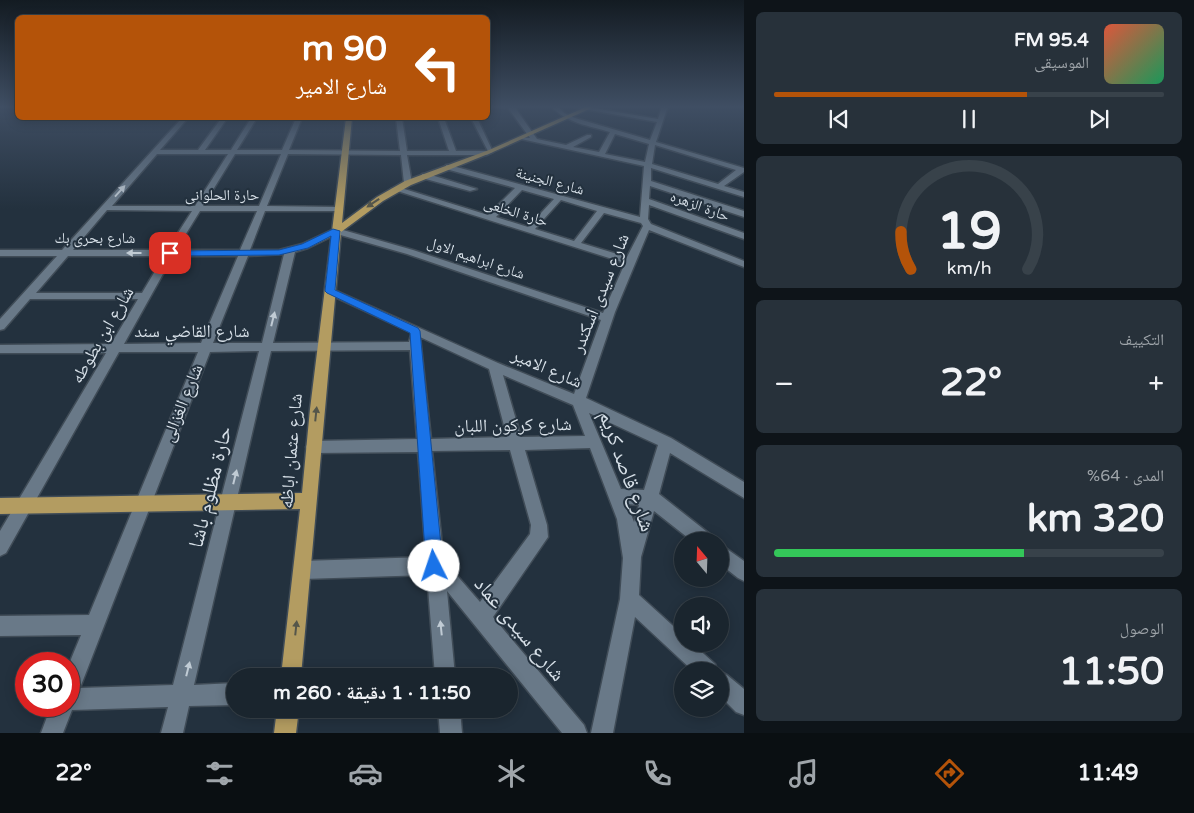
<!DOCTYPE html>
<html lang="ar">
<head>
<meta charset="utf-8">
<style>
	body { margin:0; font-family:"Varela Round","Noto Naskh Arabic",sans-serif; background:#27313a; color:#f1f3f6; direction:rtl; height:100vh; display:flex; flex-direction:column; font-size:19px; white-space:nowrap }
	* { box-sizing:border-box; margin:0 }
	p { font-size:16px; color:#9fa5aa }
	.icon { flex:none; width:28px; height:28px; fill:none; stroke:currentColor; stroke-width:2; stroke-linecap:round; stroke-linejoin:round }
	.map { position:relative; flex:1; overflow:hidden; direction:ltr }
	.sheet { display:flex; flex-direction:column; gap:12px; padding:12px; background:#0e1419; width:450px }
	.sheet>* { flex:none }
	.guide { position:absolute; left:15px; top:15px; width:475px; height:105px; border-radius:8px; box-shadow:0 2px 12px #0003,0 0 0 1px #38424a; direction:rtl; background:#b45309; color:#fff; overflow:hidden }
	.needle { width:32px; rotate:341deg }
	.buttons { position:absolute; left:674px; top:532px; display:grid; gap:10px }
	.buttons a { display:grid; place-items:center; width:55px; height:55px; border-radius:50%; background:#1a252e; box-shadow:0 2px 12px #0003,0 0 0 1px #38424a; font-size:25px }
	.speed { position:absolute; left:15px; top:652px; display:flex; gap:10px; font-size:25px; font-weight:700; text-align:center }
	.speed>* { display:grid; place-content:center; width:65px; height:65px; border-radius:50%; background:#1a252e; box-shadow:0 2px 12px #0003,0 0 0 1px #38424a; line-height:1 }
	.speed .limit { border:8px solid #d22; background:#fff; color:#111 }
	.pin { position:absolute; display:grid; place-items:center; width:42px; height:42px; color:#fff; margin:-21px; border-radius:10px; box-shadow:0 2px 8px #0006 }
	.me { position:absolute; width:55px; margin:-28px; rotate:356deg; stroke-linejoin:round; filter:drop-shadow(0 0 4px #0008) }
	.turn { display:flex; align-items:center; gap:18px; height:105px; padding:0 20px; font-size:22px }
	.turn .icon { width:65px; height:65px; stroke-width:2.5 }
	.turn b { display:block; font-size:35px; line-height:42px }
	.big { font-size:38px; font-weight:700; line-height:1.1 }
	.sheet .tile { flex:1; display:flex; flex-direction:column; justify-content:center; gap:8px; min-width:0; padding:0 18px; border-radius:8px; background:#27313a }
	.sheet .dial { align-items:center; gap:0 }
	.dial svg { height:130px; overflow:visible; fill:none; stroke:#38424a; stroke-width:7; stroke-linecap:round; text-anchor:middle }
	.dial text { fill:#f1f3f6; stroke:none }
	.song { display:flex; align-items:center; gap:15px }
	.cover { width:60px; height:60px; border-radius:8px; background:linear-gradient(135deg,hsl(10 70% 55%),hsl(150 70% 35%)) }
	.played { height:5px; border-radius:2px; background:linear-gradient(90deg,#b45309 65%,#38424a 65%) }
	.keys { display:flex; justify-content:space-around; direction:ltr }
	.heat { display:flex; justify-content:space-between; align-items:center; font-size:28px; direction:ltr }
	.charge { height:8px; border-radius:4px; background:linear-gradient(90deg,#34c759 64%,#38424a 0) }
	.trip { position:absolute; left:226px; top:668px; width:292px; height:50px; border-radius:25px; background:#1a252e; box-shadow:0 2px 12px #0003,0 0 0 1px #38424a; font-weight:700; line-height:50px; text-align:center; direction:rtl }
	.menu { display:flex; height:80px; justify-content:space-around; align-items:center; background:#0a0f12; color:#9fa5aa }
	.menu .icon { width:35px; height:35px }
	.menu .current { color:#b45309 }
	.menu b { font-size:22px; color:#f1f3f6 }
	main { display:flex; flex:1; min-height:0 }
	.map>svg:first-child { display:block }
	.lines { fill:none; stroke-linecap:round; stroke-linejoin:round }
	.minor-casing { stroke:#404c57; stroke-width:3 }
	.major-casing { stroke:#404c57; stroke-width:3 }
	.minor { fill:#697988; fill-rule:evenodd }
	.major { fill:#b39c61; fill-rule:evenodd }
	.oneway { fill:#c0cbd4 }
	.oneway2 { fill:#55564a }
	.route { fill:#1a73e8; stroke:#114b97 }
	.labels { text-anchor:middle; stroke-width:4; stroke-linejoin:round; paint-order:stroke }
	.far-street-label { font-size:15px; fill:#d6dfe7; stroke:#23313e }
	.street-label { font-size:18px; fill:#d6dfe7; stroke:#23313e }
	.near-street-label { font-size:21px; fill:#d6dfe7; stroke:#23313e }
</style>
</head>
<body>
<main>
<section class="sheet">
<div class="tile">
<div class="song"><i class="cover"></i><div><b>95.4 FM</b><p>الموسيقى</p></div></div>
<div class="played"></div>
<div class="keys"><svg class="icon" aria-label="previous" viewBox="0 0 24 24"><path d="M18 5L8 12l10 7zM5 5v14"/></svg><svg class="icon" aria-label="pause" viewBox="0 0 24 24"><path d="M8 5v14M16 5v14"/></svg><svg class="icon" aria-label="next" viewBox="0 0 24 24"><path d="M6 5l10 7-10 7zM19 5v14"/></svg></div>
</div>
<div class="tile dial"><svg viewBox="0 0 100 80">
<path d="M14 69A42 42 0 1 1 86 69"/>
<path d="M14 69A42 42 0 0 1 8 46" stroke="#b45309"/>
<text x="50" y="56" font-size="32" font-weight="700">19</text>
<text x="50" y="72" font-size="11">km/h</text>
</svg></div>
<div class="tile"><p>التكييف</p>
<div class="heat"><a>−</a><b class="big">22°</b><a>+</a></div>
</div>
<div class="tile"><p>المدى · 64%</p><b class="big">320 km</b><div class="charge"></div></div>
<div class="tile"><p>الوصول</p><b class="big">11:50</b></div>
</section>
<div class="map">
<svg width="744" height="733" viewBox="0 0 744 733">
	<rect width="100%" height="100%" fill="#23313e"/>
	<g class="lines">
		<!-- minor casing -->
		<g class="minor-casing">
			<g id="minor">
				<path d="M488,106H514L537,139L566,145L587,135H591V137L573,147L599,152L610,132C590,126 566,123 551,106H557L564,113L575,118L650,140L657,122L567,106H582L658,119L662,106H668L656,142L744,168V172L724,186L744,192V197L651,168V181L744,211V217L650,186L649,199L744,233V239L649,205L648,219L651,224L744,261V267L649,230L615,312L586,398L671,438L744,482V498L670,453L659,494L711,535L714,541H692L654,511L641,557L639,595L682,634V644H693L715,664L718,671H693L635,617L613,733H591L620,599L623,558L617,519L590,448L525,450L547,525L548,537L493,617L584,725L587,733H562L447,591L455,676H435L427,575L303,579L297,576L294,570L297,564L303,561L426,557L418,452L313,453L308,452L306,447L308,442L313,441L417,439L410,350L271,351L194,685L235,683V705L189,706L183,733H161L168,707L72,710L63,733H41L51,706H69V664L81,635L0,636V616L89,615L198,352H119L6,553L0,556V531L106,353H0V345L111,344L138,299H30L4,329L0,330V319L57,256H0V250H62L182,118H188L160,150H198L220,120L219,118H225L226,120L205,150H231L251,118H257L237,150H282L296,118H302L289,150L400,151L396,118H402L407,151H449L438,118H444L456,151H488L471,118H477L493,152L487,155H407L412,183L408,185L404,183L401,155L288,154L267,206L339,207L343,209L339,211H265L250,250H279L302,244L336,228L413,250L603,313L625,263L391,189L398,187L488,215L515,188L446,169V165H449L640,217L644,166L521,139V137L530,138L508,108ZM615,134L649,144L645,162L605,154ZM655,145L736,170L718,184L652,164ZM157,154H228L195,206H112ZM235,154H281L259,206H203ZM522,190L554,199L528,227L496,217ZM561,200L597,211L574,241L535,229ZM107,210L192,211L167,250H73ZM200,211H257L240,250H176ZM604,213L641,223L643,226L627,257L581,243ZM337,234L407,254L601,320L574,394L498,363L330,288L326,289L325,291L326,293L414,334L411,335L409,342L273,343L295,252L308,248ZM284,254L262,343H213L248,256ZM68,256H164L142,293H36ZM173,256H238L201,343L124,344ZM420,337L489,369L507,437L431,439ZM259,351L173,685L80,688L210,352ZM503,375L573,405L585,436L521,437ZM589,413L658,445L644,490L621,489ZM510,450L531,525L530,534L480,602L453,571L444,563L432,451ZM627,504L639,505L634,522Z"/>
				<path d="M422,174H428L477,189L470,191L422,178Z"/>
				<path d="M720,544L744,561V581L738,578L720,564Z"/>
				<path d="M720,671L727,675L744,689V715L736,712L720,696Z"/>
				<path d="M438,709H460L462,733H440Z"/>
			</g>
		</g>
		<!-- major casing -->
		<g class="major-casing">
			<g id="major">
				<path d="M588,106H596L493,152L411,185L383,201L341,232L301,676H281L300,509L0,514V498L302,493L310,409L346,118H352L342,223L377,197L405,181L489,150Z"/>
				<path d="M277,709H299L296,733H274Z"/>
			</g>
		</g>
		<!-- minor -->
		<use href="#minor" class="minor"/>
		<!-- major -->
		<use href="#major" class="major"/>
	</g>
	<!-- one-way arrows -->
	<defs><path id="oneway-solid" d="M-6-.8H1V-3.2L6.5 0L1 3.2V.8H-6Z" transform="scale(1.25)"/></defs>
	<g class="oneway">
		<use href="#oneway-solid" transform="translate(120 191) rotate(-48)"/>
		<use href="#oneway-solid" transform="translate(134 253) rotate(-180)"/>
		<use href="#oneway-solid" transform="translate(273 319) rotate(-76)"/>
		<use href="#oneway-solid" transform="translate(235 477) rotate(-76)"/>
		<use href="#oneway-solid" transform="translate(441 628) rotate(-96)"/>
		<use href="#oneway-solid" transform="translate(188 669) rotate(-76)"/>
	</g>
	<g class="oneway2">
		<use href="#oneway-solid" transform="translate(373 203) rotate(146)"/>
		<use href="#oneway-solid" transform="translate(316 414) rotate(-84)"/>
		<use href="#oneway-solid" transform="translate(296 628) rotate(-84)"/>
	</g>
	<!-- sky -->
	<linearGradient id="sky" x2="0" y2="1"><stop stop-color="#131b22"/><stop offset="0.51" stop-color="#3f4e63"/><stop offset="1" stop-color="#3f4e63" stop-opacity="0"/></linearGradient>
	<rect width="744" height="209" fill="url(#sky)"/>
	<!-- route -->
	<path class="route" d="M333,229L340,231L335,290L418,328L420,331L443,566L440,572L434,574L429,572L426,566L410,333L327,293L325,291L331,236L308,248L279,255L170,256L166,253L170,251L279,250L302,244Z"/>
	<g class="labels">
		<!-- far-street labels -->
		<g class="far-street-label">
			<text transform="translate(550 181) rotate(15)" y="5">شارع الجنينة</text>
			<text x="222" y="200">حارة الحلوانى</text>
			<text transform="translate(700 206) rotate(20)" y="5">حارة الزهره</text>
			<text transform="translate(516 212) rotate(17)" y="5">حارة الخلعى</text>
			<text x="95" y="243">شارع بحرى بك</text>
			<text transform="translate(476 258) rotate(19)" y="5">شارع ابراهيم الاول</text>
		</g>
		<!-- street labels -->
		<g class="street-label">
			<text transform="translate(600 293) rotate(-68)" y="6">شارع سيدى اسكندر</text>
			<text x="192" y="337">شارع القاضي سند</text>
			<text transform="translate(102 335) rotate(-60)" y="6">شارع ابن بطوطه</text>
			<text transform="translate(547 368) rotate(23)" y="6">شارع الامير</text>
			<text transform="translate(182 403) rotate(-68)" y="6">شارع الغزالى</text>
			<text transform="translate(513 425) rotate(-1)" y="6">شارع كركون اللبان</text>
			<text transform="translate(291 451) rotate(-85)" y="6">شارع عثمان اباظه</text>
		</g>
		<!-- near-street labels -->
		<g class="near-street-label">
			<text transform="translate(627 471) rotate(70)" y="7">شارع قاصد كريم</text>
			<text transform="translate(210 487) rotate(-76)" y="7">حارة مظلوم باشا</text>
			<text transform="translate(520 629) rotate(50)" y="7">شارع سيدى عماد</text>
		</g>
	</g>
</svg>
<div class="buttons">
<a><svg class="needle" viewBox="-14 -14 28 28"><path d="M0-13l5 13h-10z" fill="#e53935"/><path d="M0 13l5-13h-10z" fill="#9fa5aa"/></svg></a>
<a><svg class="icon" aria-label="sound" viewBox="0 0 24 24"><path d="M4 9h4l5-4v14l-5-4H4zM17 9q2 3 0 6"/></svg></a>
<a><svg class="icon" aria-label="layers" viewBox="0 0 24 24"><path d="M12 4l9 5-9 5-9-5zM3 14l9 5 9-5"/></svg></a>
</div>
<div class="speed"><div class="limit">30</div></div>
<div class="pin" style="left:170px;top:253px;background:#d93025"><svg class="icon" aria-label="arrive" viewBox="0 0 24 24"><path d="M6 21V4h12l-3 4 3 4H6"/></svg></div>
<svg class="me" style="left:434px;top:566px" viewBox="-20 -20 40 40"><circle r="19" fill="#fff"/><path d="M0-13L10 11 0 6-10 11z" fill="#1a73e8"/></svg>
<div class="trip">11:50 · 1 دقيقة · 260 m</div>
<div class="guide">
<div class="turn"><svg class="icon" aria-label="left" viewBox="0 0 24 24"><path d="M17 20v-9H6M10 6l-5 5 5 5"/></svg><div><b>90 m</b>شارع الامير</div></div>
</div>
</div>
</main>
<nav class="menu">
<b>11:49</b>
<svg class="icon current" aria-label="directions" viewBox="0 0 24 24"><path d="M12 3l9 9-9 9-9-9zM9 14v-3h6M13 9l2 2-2 2"/></svg>
<svg class="icon" aria-label="music" viewBox="0 0 24 24"><path d="M9 18V5l10-2v13"/><circle cx="6" cy="18" r="3"/><circle cx="16" cy="16" r="3"/></svg>
<svg class="icon" aria-label="phone" viewBox="0 0 24 24"><path d="M5 4h4l2 5-3 2q2 4 5 5l2-3 5 2v4C11 20 4 13 5 4z"/></svg>
<svg class="icon" aria-label="climate" viewBox="0 0 24 24"><path d="M12 3v18M4 7l16 10M4 17L20 7"/></svg>
<svg class="icon" aria-label="car" viewBox="0 0 24 24"><path d="M5 17H2v-5l4-1 3-4h7l3 4 3 1v5h-3M9 17h6M6 11h13"/><circle cx="7" cy="17" r="2"/><circle cx="17" cy="17" r="2"/></svg>
<svg class="icon" aria-label="filters" viewBox="0 0 24 24"><path d="M4 7h16M4 17h16"/><circle cx="9" cy="7" r="2"/><circle cx="15" cy="17" r="2"/></svg>
<b>22°</b>
</nav>
</body>
</html>
